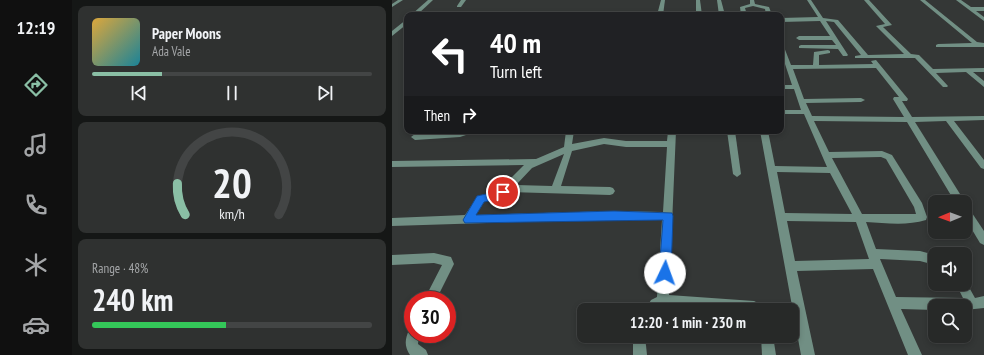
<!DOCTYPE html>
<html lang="en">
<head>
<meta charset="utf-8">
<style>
	body { margin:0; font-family:"PT Sans Narrow",sans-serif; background:#2f3130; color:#f1f3f6; height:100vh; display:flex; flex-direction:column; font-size:15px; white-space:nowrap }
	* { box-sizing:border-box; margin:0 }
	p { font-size:13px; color:#a4a6a8 }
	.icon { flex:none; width:22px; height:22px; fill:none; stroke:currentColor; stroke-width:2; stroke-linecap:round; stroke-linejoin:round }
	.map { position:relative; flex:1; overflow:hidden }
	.drawer { display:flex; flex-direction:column; gap:6px; padding:6px; background:#151716; width:320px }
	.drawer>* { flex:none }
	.top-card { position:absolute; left:12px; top:12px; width:380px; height:122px; border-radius:8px; box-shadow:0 2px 6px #0003,0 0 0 1px #434545; background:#202124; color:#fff; overflow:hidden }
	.needle { width:26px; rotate:269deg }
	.controls { position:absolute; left:536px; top:195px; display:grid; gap:8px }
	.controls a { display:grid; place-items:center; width:44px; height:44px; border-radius:8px; background:#272928; box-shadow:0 2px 6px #0003,0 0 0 1px #434545; font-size:20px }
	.speed { position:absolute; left:12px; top:291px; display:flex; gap:8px; font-size:20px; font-weight:700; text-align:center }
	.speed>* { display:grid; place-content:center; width:52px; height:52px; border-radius:50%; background:#272928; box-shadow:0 2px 6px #0003,0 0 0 1px #434545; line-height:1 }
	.speed .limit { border:6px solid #d22; background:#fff; color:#111 }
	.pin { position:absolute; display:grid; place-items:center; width:34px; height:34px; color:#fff; margin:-17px; border:2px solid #fff; border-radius:50%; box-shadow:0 1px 4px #0007 }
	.me { position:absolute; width:44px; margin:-22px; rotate:3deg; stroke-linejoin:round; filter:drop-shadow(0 0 3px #0008) }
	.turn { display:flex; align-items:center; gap:14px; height:84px; padding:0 20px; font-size:18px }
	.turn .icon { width:52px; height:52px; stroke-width:2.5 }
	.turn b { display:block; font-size:28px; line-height:34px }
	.then { display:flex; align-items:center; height:38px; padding:0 20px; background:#0003; gap:8px; font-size:15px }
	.big { font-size:30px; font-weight:800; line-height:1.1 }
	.drawer .tile { flex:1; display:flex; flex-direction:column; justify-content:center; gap:6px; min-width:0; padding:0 14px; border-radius:8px; background:#2f3130 }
	.drawer .dial { align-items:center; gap:0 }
	.dial svg { height:104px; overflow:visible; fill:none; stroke:#434545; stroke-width:7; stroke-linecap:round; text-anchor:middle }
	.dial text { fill:#f1f3f6; stroke:none }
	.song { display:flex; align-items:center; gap:12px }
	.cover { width:48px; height:48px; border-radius:6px; background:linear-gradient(135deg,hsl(40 70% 55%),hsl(190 70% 35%)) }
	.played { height:4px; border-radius:2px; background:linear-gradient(90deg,#8abfa5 25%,#434545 25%) }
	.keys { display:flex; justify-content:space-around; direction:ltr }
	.charge { height:6px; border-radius:3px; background:linear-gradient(90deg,#34c759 48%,#434545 0) }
	.trip { position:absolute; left:185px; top:303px; width:222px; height:40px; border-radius:8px; background:#272928; box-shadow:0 2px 6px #0003,0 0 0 1px #434545; font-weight:800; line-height:40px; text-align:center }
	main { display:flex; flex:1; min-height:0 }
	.menu { display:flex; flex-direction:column; width:72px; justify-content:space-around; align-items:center; background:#101010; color:#a4a6a8 }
	.menu .icon { width:28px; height:28px }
	.menu .active { color:#8abfa5 }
	.menu b { font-size:18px; color:#f1f3f6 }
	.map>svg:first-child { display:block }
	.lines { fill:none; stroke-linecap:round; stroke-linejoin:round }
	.minor { fill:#718f84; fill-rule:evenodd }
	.route { fill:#1a73e8; stroke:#114b97 }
</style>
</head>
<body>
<main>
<nav class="menu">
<b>12:19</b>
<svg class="icon active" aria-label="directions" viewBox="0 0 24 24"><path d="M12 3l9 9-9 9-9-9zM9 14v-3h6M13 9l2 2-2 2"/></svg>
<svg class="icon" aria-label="music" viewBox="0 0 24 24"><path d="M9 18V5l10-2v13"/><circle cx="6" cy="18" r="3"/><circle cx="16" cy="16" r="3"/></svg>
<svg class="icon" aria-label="phone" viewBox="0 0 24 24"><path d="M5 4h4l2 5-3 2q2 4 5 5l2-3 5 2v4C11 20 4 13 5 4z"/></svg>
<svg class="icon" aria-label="climate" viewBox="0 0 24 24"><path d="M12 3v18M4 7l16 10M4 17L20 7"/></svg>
<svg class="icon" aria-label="car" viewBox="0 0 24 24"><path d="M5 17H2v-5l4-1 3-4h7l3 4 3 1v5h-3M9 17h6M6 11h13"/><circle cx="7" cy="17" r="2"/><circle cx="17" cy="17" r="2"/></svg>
</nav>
<section class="drawer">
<div class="tile">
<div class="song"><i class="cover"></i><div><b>Paper Moons</b><p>Ada Vale</p></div></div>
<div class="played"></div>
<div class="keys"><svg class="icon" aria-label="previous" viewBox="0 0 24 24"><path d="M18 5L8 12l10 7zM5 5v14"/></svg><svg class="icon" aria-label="pause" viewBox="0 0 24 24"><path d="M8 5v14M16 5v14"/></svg><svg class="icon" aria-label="next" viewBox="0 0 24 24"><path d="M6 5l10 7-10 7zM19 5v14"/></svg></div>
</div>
<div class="tile dial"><svg viewBox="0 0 100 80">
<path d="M14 69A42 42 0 1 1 86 69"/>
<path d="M14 69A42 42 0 0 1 8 45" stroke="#8abfa5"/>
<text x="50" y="56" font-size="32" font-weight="700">20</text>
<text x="50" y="72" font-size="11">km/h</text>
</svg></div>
<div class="tile"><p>Range · 48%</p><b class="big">240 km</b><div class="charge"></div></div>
</section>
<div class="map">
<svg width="592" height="355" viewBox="0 0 592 355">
	<rect width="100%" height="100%" fill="#343736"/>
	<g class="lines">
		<!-- minor -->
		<g class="minor">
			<path d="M6,0H11L0,7V4Z"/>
			<path d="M36,0H41L25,15H19Z"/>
			<path d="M69,0H74L69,7H65V6Z"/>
			<path d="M269,0H273L271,15H265Z"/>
			<path d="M304,0H308L310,15H304Z"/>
			<path d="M325,0H329L333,15H327Z"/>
			<path d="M358,0H362L363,4L377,7L380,15H374L373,9L361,6L353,8L355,15H349L348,7L358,4Z"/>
			<path d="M415,0H419L431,18L446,20L476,55L512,54L484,26L493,24L472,0H477L500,25L491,27L519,54L527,55L541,69L592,68V72H581L592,81V87L574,72L544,73L556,86L555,87H551L523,58H463V56L469,55L442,22L434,21L456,55L455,56H451L446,49L407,48V46L409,45H444L440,40H407L404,38L407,36H438L428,21L389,22V18L426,17Z"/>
			<path d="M528,0H533L585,42L592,43V47H544V45L546,44L580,43Z"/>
			<path d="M564,0H569L579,7H592V11H584L592,17V21Z"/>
			<path d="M15,19V24L0,36V31Z"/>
			<path d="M389,45L392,47L399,65H421L422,52L436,50L438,51V53L427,55V65L481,64L479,61L484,60L516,99L515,101H510L520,117L592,116V120L562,121L592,160V169L589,168L554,121L523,122L573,202H563L515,122L422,121L437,152L490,151L500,155L530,203L535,217L534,220C515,226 493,223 474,222L484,249L528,251L543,255V265L528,261L488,259L504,297L571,298L564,284H573V280L583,298L592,296V308L573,310V306H543V310L509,309L530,355H516L481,269L405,271L423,355H409L368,131H376L383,166L435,167L412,114H389V110H409L402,89H389V85H400L393,64H389V60H391L389,55ZM484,68L507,97H502L501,99L512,117L420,116L414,103L469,102L473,100L469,98L412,99L401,69ZM489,157L494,159L522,207L524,214H470L440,158ZM385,172L438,173L460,214L393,213ZM395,221L464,222L477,259L403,261Z"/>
			<path d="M68,131H81L80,133L68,137L23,140L19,137L23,134Z"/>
			<path d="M174,131H182L180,144L212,138L234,141H275L276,131H284L277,295L362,301L372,306L374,310H321L271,307L266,310H253L259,300L265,297L270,220L222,219L0,226V218L73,215L86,196L106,191L132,165L0,167V161L144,159L172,147ZM212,144L234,147H275L271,212L222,211L84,215L92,202L112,197L117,192L218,195L221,194L223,191L221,188L218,187L169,186L180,151ZM172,154L160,186L124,185L140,168Z"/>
			<path d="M335,131H343L349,174L345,177L341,174Z"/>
			<path d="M573,206L576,207L592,231V245L588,243L573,218Z"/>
			<path d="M42,253L59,257L62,264L44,300H32L50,265L42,263L0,265V255Z"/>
			<path d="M21,328V334H27L26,344L34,350L36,355H18C12,346 13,339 17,330Z"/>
			<path d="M241,336H253L255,355H241Z"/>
			<path d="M369,336H381L384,355H370Z"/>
		</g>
	</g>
	<!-- route -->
	<path class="route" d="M111,188L116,192C111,200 101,200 92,202L84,215L222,211L280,213L281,216L279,273L277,277L273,278L269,277L267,273L271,220L73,223L71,220L85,196L103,192Z"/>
</svg>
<div class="controls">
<a><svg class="needle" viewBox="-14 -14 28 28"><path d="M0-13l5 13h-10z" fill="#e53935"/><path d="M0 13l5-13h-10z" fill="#a4a6a8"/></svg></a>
<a><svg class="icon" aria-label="sound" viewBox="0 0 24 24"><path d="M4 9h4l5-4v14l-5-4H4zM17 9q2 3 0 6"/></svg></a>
<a><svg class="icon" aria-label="search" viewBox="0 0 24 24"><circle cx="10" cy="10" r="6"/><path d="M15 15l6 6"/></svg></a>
</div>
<div class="speed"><div class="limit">30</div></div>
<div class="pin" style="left:111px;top:192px;background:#d93025"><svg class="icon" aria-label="arrive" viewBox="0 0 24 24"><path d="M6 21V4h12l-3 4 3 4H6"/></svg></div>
<svg class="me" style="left:273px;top:273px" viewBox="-20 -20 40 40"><circle r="19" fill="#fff"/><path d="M0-13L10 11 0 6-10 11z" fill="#1a73e8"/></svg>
<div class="trip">12:20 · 1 min · 230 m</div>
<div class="top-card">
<div class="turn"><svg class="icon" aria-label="left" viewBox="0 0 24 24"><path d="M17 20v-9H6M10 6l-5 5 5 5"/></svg><div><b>40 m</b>Turn left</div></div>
<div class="then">Then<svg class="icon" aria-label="right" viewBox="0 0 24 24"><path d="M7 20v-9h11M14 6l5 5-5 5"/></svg></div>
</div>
</div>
</main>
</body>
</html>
